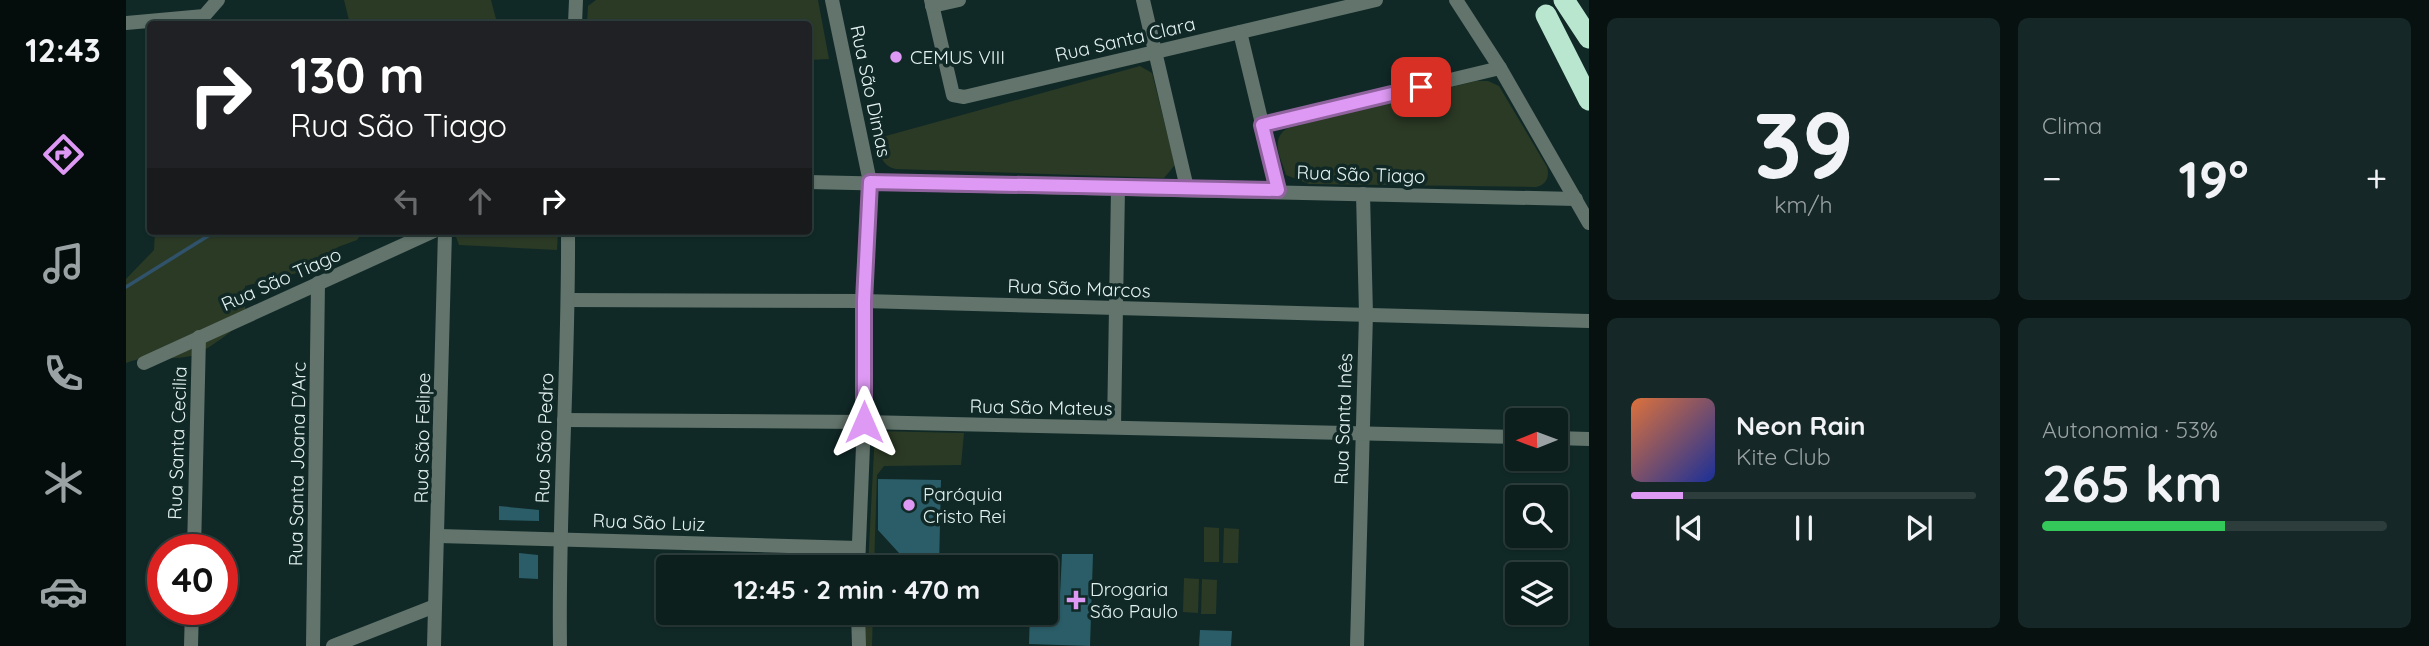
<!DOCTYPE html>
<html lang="pt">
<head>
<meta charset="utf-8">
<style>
	body { margin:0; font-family:Quicksand,sans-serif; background:#152726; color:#f1f3f6; height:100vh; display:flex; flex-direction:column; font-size:26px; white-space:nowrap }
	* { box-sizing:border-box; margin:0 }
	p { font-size:23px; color:#9aa2a4 }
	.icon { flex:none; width:38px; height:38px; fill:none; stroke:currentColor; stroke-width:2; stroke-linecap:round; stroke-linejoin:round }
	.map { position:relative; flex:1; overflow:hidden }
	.details { display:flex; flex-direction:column; gap:18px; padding:18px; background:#071110; width:840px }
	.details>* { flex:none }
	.hud { position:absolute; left:21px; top:21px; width:665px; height:214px; border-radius:7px; box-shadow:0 2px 5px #0004,0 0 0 2px #2c3d3b; background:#202124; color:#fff; overflow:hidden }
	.needle { width:46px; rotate:269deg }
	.buttons { position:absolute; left:1379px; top:408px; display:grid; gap:14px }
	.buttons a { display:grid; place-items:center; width:63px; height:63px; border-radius:7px; background:#0c1f1d; box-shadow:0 2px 5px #0004,0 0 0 2px #2c3d3b; font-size:35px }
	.speed { position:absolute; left:21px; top:534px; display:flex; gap:14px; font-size:35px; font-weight:700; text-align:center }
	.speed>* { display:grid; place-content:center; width:91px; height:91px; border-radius:50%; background:#0c1f1d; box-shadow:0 2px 5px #0004,0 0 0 2px #2c3d3b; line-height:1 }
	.speed .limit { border:10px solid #d22; background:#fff; color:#111 }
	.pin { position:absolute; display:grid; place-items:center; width:60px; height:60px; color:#fff; margin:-30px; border-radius:14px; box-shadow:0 4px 10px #0006 }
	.me { position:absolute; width:77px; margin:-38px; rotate:0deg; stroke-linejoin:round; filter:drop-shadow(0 0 5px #0008) }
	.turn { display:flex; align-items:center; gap:24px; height:147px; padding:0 28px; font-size:32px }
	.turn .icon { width:91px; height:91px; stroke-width:2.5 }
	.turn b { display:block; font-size:49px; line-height:60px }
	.lanes { display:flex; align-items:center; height:66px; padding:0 28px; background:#0003; justify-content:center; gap:35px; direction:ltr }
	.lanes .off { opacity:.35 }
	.big { font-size:52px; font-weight:800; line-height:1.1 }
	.details .widget { flex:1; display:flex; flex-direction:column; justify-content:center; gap:10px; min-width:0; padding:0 24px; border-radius:10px; background:#152726 }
	.details .dial { align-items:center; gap:0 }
	.dial b { font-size:91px; line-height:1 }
	.song { display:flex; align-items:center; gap:21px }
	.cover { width:84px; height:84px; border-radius:10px; background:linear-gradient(135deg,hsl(20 70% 55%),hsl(230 70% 35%)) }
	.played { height:7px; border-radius:4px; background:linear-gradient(90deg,#dd99f3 15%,#2c3d3b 15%) }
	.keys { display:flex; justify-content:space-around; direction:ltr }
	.heat { display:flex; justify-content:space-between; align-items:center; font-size:38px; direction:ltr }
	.charge { height:10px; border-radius:5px; background:linear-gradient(90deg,#34c759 53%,#2c3d3b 0) }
	.details .tiles { flex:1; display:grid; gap:18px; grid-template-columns:repeat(2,1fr) }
	.trip { position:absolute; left:530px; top:555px; width:402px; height:70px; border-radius:7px; background:#0c1f1d; box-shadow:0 2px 5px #0004,0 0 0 2px #2c3d3b; font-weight:800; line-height:70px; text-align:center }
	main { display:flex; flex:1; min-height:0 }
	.menu { display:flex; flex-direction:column; width:126px; justify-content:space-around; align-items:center; background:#050c0c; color:#9aa2a4 }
	.menu .icon { width:49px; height:49px }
	.menu .active { color:#dd99f3 }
	.menu b { font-size:32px; color:#f1f3f6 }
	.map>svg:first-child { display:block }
	.green { fill:#2b3a25 }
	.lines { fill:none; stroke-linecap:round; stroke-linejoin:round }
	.stream { stroke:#30536b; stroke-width:3.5 }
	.building { fill:#2a5d68 }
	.minor { stroke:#62746b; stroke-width:14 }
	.tertiary { stroke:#62746b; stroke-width:14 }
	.motorway { stroke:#b8e6cf; stroke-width:21 }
	.route-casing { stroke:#90639e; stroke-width:18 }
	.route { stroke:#dd99f3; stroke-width:12 }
	.poi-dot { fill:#dd99f3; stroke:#102927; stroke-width:2.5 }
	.labels { text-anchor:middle; stroke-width:7; stroke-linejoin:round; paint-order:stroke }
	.street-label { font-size:19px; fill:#e3f2f0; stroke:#102927 }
	.poi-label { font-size:19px; fill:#e3f2f0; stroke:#102927; text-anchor:start }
</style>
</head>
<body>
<main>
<nav class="menu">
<b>12:43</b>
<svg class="icon active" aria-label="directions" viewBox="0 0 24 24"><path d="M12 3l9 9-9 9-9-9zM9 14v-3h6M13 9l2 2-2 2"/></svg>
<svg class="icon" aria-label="music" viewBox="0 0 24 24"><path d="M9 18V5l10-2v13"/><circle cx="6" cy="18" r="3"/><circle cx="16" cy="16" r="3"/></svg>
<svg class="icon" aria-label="phone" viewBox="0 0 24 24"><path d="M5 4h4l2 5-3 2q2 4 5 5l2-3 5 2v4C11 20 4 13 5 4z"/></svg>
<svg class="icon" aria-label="climate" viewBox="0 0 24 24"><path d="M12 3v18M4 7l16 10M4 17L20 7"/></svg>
<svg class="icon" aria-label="car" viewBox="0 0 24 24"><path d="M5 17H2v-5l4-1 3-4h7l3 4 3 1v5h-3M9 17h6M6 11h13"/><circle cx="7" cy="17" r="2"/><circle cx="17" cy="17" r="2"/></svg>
</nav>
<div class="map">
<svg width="1463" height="646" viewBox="0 0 1463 646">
	<rect width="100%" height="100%" fill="#102927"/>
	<!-- green -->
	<g class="green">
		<path d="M218,0H365L370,19L348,24H224Z"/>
		<path d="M470,0H692L703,59L683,60L682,24H461L462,6Z"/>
		<path d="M1014,66L1026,73L1049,165L1038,178L770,169C755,166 753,152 749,139Z"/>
		<path d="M1350,81H1362L1373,86L1421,167C1424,177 1420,185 1410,187L1183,184L1160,175C1155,158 1143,139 1162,128Z"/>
		<path d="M29,231H238L231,240L212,247L179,271L119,286V307L123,316C112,327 80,352 65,356C43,361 22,354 0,363V279L28,250Z"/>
		<path d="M328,231H432L431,250L333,245Z"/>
		<path d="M749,431L838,433L835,465L758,466L751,475L748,567H742Z"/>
		<path d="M1078,527L1093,528V562H1078Z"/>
		<path d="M1098,528L1113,529L1112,563H1097Z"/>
		<path d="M1058,578L1073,579L1072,613L1057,612Z"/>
		<path d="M1076,579L1091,580L1090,614H1075Z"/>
		<path d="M740,613H747L746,646H738Z"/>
	</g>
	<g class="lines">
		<!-- stream -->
		<path class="stream" d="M0,287L90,231"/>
	</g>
	<!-- building -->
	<g class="building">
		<path d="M752,479L815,480L813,567H774L773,553L752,530Z"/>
		<path d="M373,506L413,510V521L373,520Z"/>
		<path d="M393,553L412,555V579L393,578Z"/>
		<path d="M936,554H967L964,646L903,644L904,612H920V594H934Z"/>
		<path d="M1074,630L1106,631L1105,646H1073Z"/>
	</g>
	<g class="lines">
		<!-- minor -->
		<g class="minor">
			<path d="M805,0L827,95L838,97L1250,0"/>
			<path d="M1017,0L1061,188"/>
			<path d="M806,6L833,0"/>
			<path d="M0,23L78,16L92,0"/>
			<path d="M449,24L450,0"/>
			<path d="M1114,32L1152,190"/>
			<path d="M1136,125L1374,68"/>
			<path d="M682,182L1450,199"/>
			<path d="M443,300L738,301L1463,321"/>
			<path d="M18,363L308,231"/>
			<path d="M438,420L738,422"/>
			<path d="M988,427L992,188"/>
			<path d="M313,536L732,548"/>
			<path d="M68,550L73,337"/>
			<path d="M65,646L66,609"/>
			<path d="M187,646L192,283"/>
			<path d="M207,646L309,606"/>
			<path d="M308,646L319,231"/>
			<path d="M434,646C432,507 443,369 442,231"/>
			<path d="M1231,646L1240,314L1237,194"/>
		</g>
		<!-- tertiary -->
		<g class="tertiary">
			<path d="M706,0L744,182L738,301V422L732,567"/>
			<path d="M1330,0L1374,68L1463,223"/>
			<path d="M738,422L1391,437"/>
			<path d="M1430,438L1463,439"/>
			<path d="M732,612L733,646"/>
		</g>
		<!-- motorway -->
		<g class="motorway">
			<path d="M1438,0L1463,38"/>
			<path d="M1420,15L1463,100"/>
		</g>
	</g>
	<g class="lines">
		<!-- route casing -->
		<g class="route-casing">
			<path id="route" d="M738,422V301L744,182L1152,190L1136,125L1295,87"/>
		</g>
		<!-- route -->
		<use href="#route" class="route"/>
	</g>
	<!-- markers -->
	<g class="poi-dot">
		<circle cx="770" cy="57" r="7"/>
		<circle cx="783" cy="505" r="7"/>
		<path d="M946.5 589.5h7v7h7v7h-7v7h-7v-7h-7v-7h7z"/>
	</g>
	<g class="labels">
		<!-- street labels -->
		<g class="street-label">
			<text transform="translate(999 39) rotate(-13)" y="7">Rua Santa Clara</text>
			<text transform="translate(745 91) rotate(78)" y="7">Rua São Dimas</text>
			<text transform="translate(1235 174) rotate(2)" y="7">Rua São Tiago</text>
			<text transform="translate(155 279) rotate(-24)" y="7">Rua São Tiago</text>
			<text transform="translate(953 288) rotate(2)" y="7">Rua São Marcos</text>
			<text transform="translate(915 407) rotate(1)" y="7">Rua São Mateus</text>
			<text transform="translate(1217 419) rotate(-88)" y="7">Rua Santa Inês</text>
			<text transform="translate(296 438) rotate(-89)" y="7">Rua São Felipe</text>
			<text transform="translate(418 438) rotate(-88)" y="7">Rua São Pedro</text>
			<text transform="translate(51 443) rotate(-88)" y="7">Rua Santa Cecilia</text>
			<text transform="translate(171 464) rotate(-89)" y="7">Rua Santa Joana D'Arc</text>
			<text transform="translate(523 522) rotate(2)" y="7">Rua São Luiz</text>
		</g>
		<!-- poi labels -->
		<g class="poi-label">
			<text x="784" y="64">CEMUS VIII</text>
			<text x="797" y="501">Paróquia<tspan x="797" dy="22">Cristo Rei</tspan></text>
			<text x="964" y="596">Drogaria<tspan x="964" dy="22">São Paulo</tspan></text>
		</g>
	</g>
</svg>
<div class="buttons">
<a><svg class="needle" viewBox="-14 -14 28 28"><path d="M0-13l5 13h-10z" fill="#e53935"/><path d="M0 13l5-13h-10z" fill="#9aa2a4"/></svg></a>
<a><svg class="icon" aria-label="search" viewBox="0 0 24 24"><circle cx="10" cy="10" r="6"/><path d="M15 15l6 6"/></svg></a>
<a><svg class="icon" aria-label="layers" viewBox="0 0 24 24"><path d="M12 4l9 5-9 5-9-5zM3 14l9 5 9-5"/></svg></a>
</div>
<div class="speed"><div class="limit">40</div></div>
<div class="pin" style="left:1295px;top:87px;background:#d93025"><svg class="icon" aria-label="arrive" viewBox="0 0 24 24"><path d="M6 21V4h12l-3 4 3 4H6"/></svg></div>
<svg class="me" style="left:738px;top:422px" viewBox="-20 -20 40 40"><path d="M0-17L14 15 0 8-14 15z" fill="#dd99f3" stroke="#fff" stroke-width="4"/></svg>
<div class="trip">12:45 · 2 min · 470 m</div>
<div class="hud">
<div class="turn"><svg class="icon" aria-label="right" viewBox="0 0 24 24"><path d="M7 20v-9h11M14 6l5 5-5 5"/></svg><div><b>130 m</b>Rua São Tiago</div></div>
<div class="lanes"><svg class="icon off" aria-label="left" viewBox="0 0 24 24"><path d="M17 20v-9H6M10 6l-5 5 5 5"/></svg><svg class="icon off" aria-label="ahead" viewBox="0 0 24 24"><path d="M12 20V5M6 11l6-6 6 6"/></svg><svg class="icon" aria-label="right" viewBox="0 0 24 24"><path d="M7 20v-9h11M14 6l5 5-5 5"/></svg></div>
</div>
</div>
<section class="details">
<div class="tiles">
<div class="widget dial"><b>39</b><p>km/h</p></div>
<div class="widget"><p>Clima</p>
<div class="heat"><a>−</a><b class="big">19°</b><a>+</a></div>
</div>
<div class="widget">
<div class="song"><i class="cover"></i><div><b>Neon Rain</b><p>Kite Club</p></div></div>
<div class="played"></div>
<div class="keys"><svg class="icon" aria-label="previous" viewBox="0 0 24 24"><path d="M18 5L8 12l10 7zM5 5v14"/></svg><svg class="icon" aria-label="pause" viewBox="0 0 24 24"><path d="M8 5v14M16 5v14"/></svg><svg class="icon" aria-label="next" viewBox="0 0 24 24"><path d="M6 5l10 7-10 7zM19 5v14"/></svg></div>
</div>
<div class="widget"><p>Autonomia · 53%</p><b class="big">265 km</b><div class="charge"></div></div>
</div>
</section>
</main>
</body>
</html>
